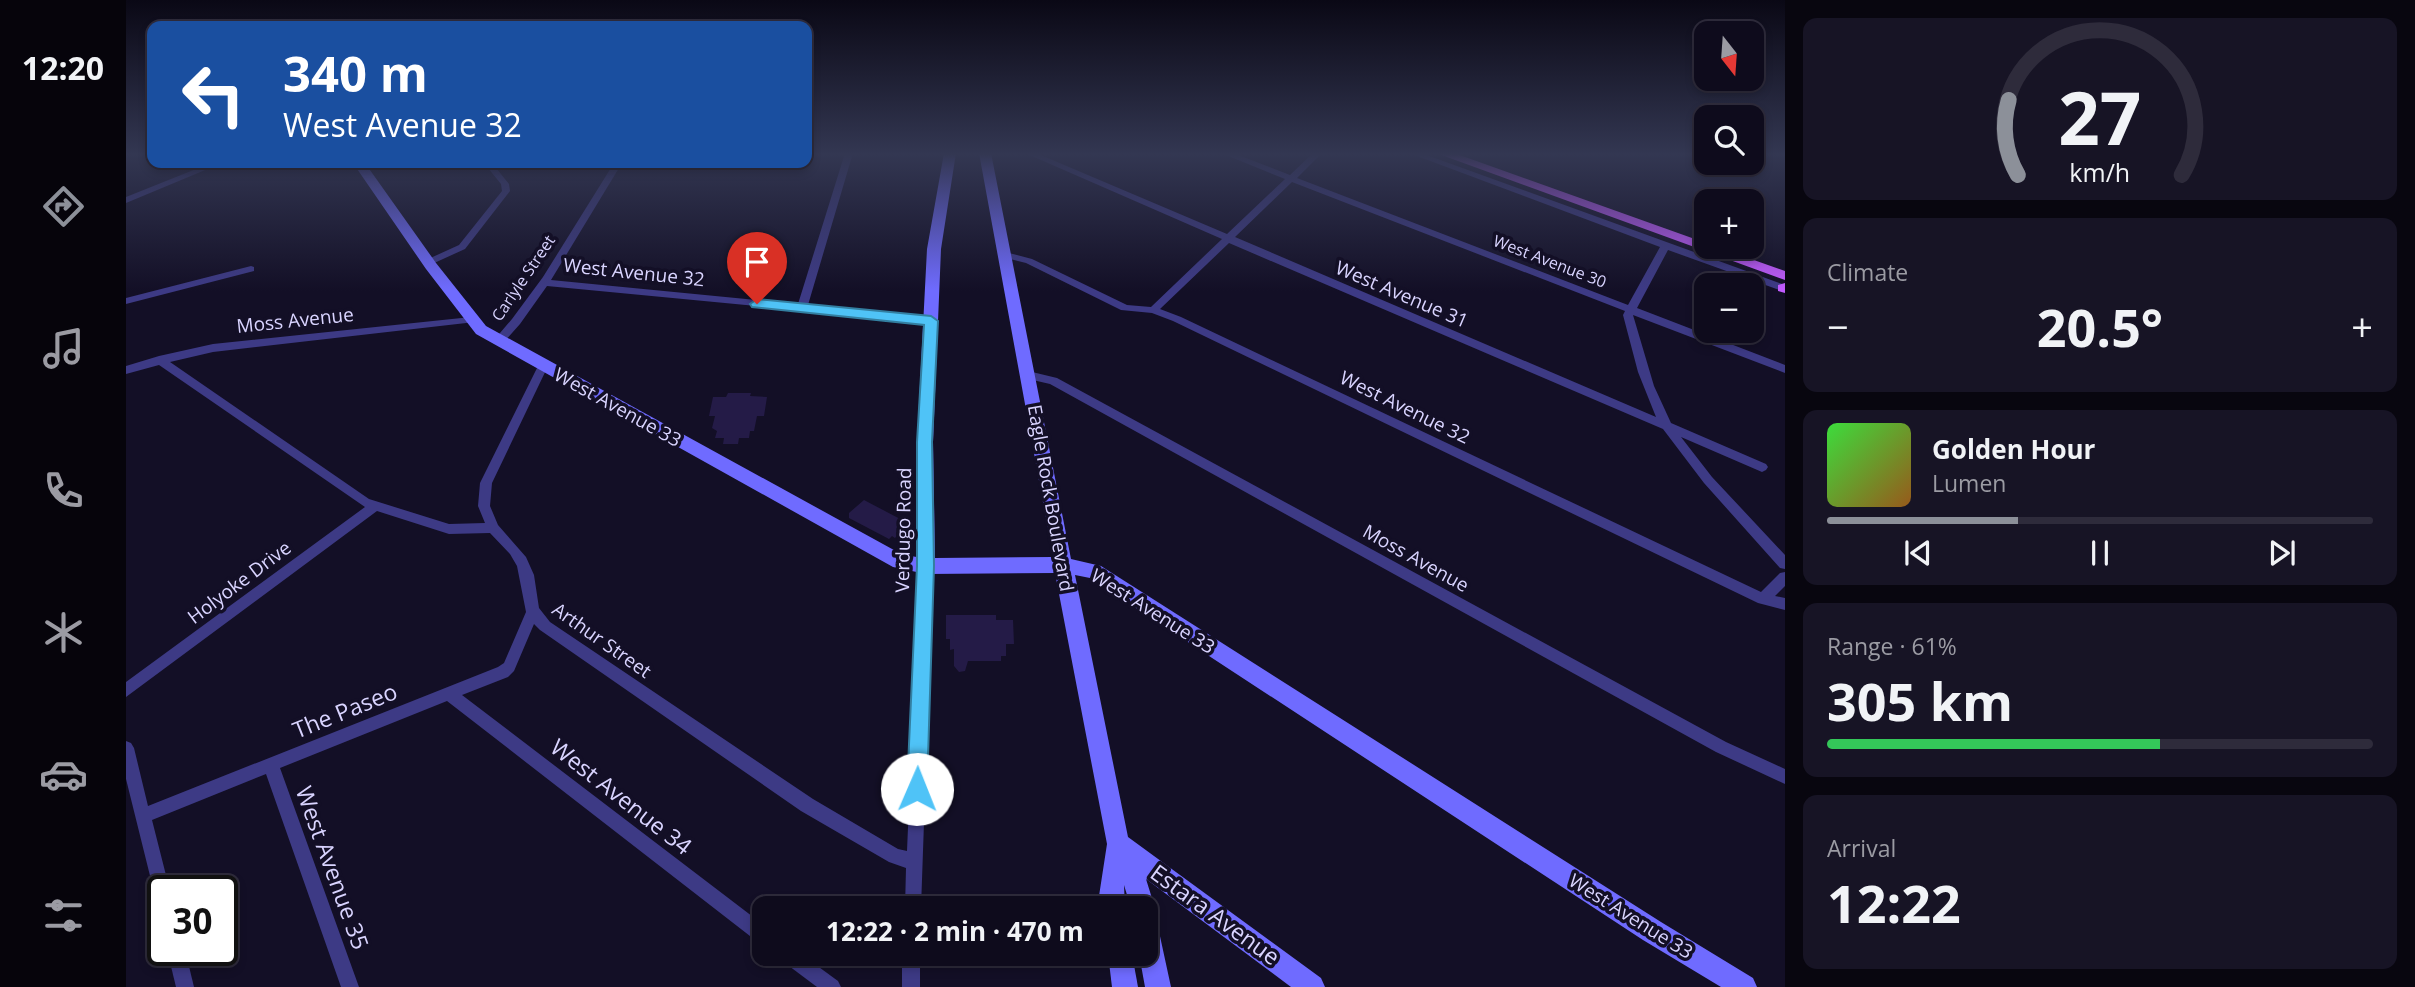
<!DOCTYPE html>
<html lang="en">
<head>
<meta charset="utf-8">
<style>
	body { margin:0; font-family:"Open Sans",sans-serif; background:#171425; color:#f1f3f6; height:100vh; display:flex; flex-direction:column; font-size:26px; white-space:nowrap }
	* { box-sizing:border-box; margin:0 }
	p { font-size:23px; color:#9b9ba3 }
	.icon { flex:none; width:38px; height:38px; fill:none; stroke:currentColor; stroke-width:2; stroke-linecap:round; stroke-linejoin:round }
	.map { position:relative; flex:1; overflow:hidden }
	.sheet { display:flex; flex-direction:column; gap:18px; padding:18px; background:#08060f; width:630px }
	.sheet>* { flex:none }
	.banner { position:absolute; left:21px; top:21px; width:665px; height:147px; border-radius:14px; box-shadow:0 4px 10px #0003,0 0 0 2px #2e2b3b; background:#1a4fa0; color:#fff; overflow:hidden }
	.needle { width:46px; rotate:163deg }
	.buttons { position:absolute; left:1568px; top:21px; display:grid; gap:14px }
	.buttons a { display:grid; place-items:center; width:70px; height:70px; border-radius:14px; background:#0e0b1c; box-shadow:0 4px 10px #0003,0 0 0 2px #2e2b3b; font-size:35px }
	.speed { position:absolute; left:21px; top:875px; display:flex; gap:14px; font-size:35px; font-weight:700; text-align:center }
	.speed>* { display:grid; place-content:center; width:91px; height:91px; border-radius:50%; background:#0e0b1c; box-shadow:0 4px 10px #0003,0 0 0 2px #2e2b3b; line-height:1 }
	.speed .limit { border:4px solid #111; border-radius:10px; background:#fff; color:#111 }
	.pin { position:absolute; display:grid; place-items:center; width:60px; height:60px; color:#fff; margin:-72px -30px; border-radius:50% 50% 50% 0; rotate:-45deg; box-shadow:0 0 7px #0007 }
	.pin .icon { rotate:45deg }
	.me { position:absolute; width:77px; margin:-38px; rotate:1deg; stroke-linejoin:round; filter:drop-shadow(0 0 5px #0008) }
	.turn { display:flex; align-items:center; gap:24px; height:147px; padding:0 21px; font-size:32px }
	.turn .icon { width:91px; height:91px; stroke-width:2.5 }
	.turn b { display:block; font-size:49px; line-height:60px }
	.big { font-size:52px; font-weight:700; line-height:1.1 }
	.sheet .card { flex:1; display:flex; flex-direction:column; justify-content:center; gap:10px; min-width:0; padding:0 24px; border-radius:14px; background:#171425 }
	.sheet .dial { align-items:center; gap:0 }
	.dial svg { height:182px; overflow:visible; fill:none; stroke:#2e2b3b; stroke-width:7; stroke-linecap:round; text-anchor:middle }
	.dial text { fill:#f1f3f6; stroke:none }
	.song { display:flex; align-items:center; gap:21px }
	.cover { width:84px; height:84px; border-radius:10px; background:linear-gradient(135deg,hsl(120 70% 55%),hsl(30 70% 35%)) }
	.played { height:7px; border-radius:4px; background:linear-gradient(90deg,#8c9099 35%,#2e2b3b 35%) }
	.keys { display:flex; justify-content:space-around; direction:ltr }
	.heat { display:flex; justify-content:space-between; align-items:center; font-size:38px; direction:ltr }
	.charge { height:10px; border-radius:5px; background:linear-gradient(90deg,#34c759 61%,#2e2b3b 0) }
	.trip { position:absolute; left:626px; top:896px; width:406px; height:70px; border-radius:14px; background:#0e0b1c; box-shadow:0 4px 10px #0003,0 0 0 2px #2e2b3b; font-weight:700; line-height:70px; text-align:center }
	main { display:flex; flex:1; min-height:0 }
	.tabs { display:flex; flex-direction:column; width:126px; justify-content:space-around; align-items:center; background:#06040b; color:#9b9ba3 }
	.tabs .icon { width:49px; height:49px }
	.tabs .selected { color:#8c9099 }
	.tabs b { font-size:32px; color:#f1f3f6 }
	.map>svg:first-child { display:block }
	.building { fill:#241b47 }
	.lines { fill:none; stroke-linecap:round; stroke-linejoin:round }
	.street { fill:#3d3a85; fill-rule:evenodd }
	.secondary { fill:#6f6bff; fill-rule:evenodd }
	.primary { fill:#c25bff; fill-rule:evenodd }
	.route { fill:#4fc3f7; stroke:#337fa1; stroke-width:2 }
	.labels { text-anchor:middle; stroke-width:7; stroke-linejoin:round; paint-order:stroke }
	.far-street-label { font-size:16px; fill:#d9d4ff; stroke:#130f26 }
	.street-label { font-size:19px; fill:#d9d4ff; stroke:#130f26 }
	.near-street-label { font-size:23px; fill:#d9d4ff; stroke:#130f26 }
</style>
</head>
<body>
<main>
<nav class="tabs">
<b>12:20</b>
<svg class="icon selected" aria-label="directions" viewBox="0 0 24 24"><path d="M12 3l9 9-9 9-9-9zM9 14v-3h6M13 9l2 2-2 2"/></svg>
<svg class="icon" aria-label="music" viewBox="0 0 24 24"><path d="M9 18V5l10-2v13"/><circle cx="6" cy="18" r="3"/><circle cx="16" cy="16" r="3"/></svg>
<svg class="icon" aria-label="phone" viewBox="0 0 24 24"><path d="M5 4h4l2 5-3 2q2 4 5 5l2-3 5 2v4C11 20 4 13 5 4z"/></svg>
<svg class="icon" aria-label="climate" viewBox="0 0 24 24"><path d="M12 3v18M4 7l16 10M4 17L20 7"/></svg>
<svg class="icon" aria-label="car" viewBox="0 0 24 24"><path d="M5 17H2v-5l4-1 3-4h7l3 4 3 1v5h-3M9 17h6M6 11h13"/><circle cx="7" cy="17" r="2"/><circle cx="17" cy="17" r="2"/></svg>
<svg class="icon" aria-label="filters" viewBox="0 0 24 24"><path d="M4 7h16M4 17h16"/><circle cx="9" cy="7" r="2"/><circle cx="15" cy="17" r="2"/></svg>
</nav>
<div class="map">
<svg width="1659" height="987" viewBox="0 0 1659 987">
	<rect width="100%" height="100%" fill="#130f26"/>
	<!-- building -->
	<g class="building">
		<path d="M602,393H625L624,396L641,397L638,416H631L628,431H624L623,438H613L612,444H597L598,438H589L591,431L586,428L589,416H583L587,397H600Z"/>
		<path d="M738,500L778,521L775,525L778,527L769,538L766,536L763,539L723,518V513Z"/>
		<path d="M820,615H870V620H887L888,644H880V656H875V661H842L839,671L833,672L828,666V649L824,650V639H820Z"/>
	</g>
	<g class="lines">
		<!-- street -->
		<g class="street">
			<path d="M719,153H727L682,305L805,318L810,321L809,323L421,286L394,324L377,343L373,344L368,340L386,319L417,277L488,163H496L425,280L672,304Z"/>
			<path d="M899,153H910L1101,234L1159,179L1095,153H1107L1164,175L1187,153H1196L1171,178L1502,305L1534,247L1283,153H1295L1659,285V292L1542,250L1511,308L1659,365V373L1507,315L1528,386L1545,423L1640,464L1642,467L1640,470L1636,472L1555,437L1586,477L1659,555V569L1654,568L1578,483L1537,429L1103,243L1034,309L1055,317L1635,592L1654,573L1659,572V586L1649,596L1659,598V610L1632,603L1047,321L1026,313L995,310L900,263L876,257V253L879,252L906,259L1001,305L1025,307L1096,239ZM1166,182L1499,311L1497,315L1512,372L1530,417L1109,237Z"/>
			<path d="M85,163H96L0,203V197Z"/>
			<path d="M358,163H366L383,184L384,191L339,249L306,264H300V260L333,245L376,191L375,184Z"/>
			<path d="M125,266L128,267V271L0,304V298Z"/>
			<path d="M345,317L349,318V322L87,352L44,362L243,499L323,524L359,523L352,506L354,483L412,366L417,362L421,363L422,366L366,483L364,506L372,525L400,557L408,575L413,608L424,622L687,799L772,849L781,851L793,566L795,562L800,561L805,562L807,566L795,908H779L780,868L763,862L675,811L414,630L408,624L388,671L382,677L336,695L639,926V945L633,943L321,701L154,768L233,987H215L140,774L26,820L44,891H37V906L31,904L0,779V741L5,743L8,748L22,806L372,667L378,663L400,612L391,566L384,554L364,533L323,534L251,511L0,697V682L239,507L33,365L0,374V366L33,356L87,344Z"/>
			<path d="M902,371L931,378L1600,742L1659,769V784L1590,752L924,384L898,378L897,375Z"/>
			<path d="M41,950H59L68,987H50Z"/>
			<path d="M652,954H675L712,981L715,987H691L655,960Z"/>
			<rect x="776" y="954" width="18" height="33"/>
		</g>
		<!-- secondary -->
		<g class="secondary">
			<path d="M818,153H830L815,249L807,442L809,558L927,557L853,153H865L945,559L975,566L1535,922L1627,978L1631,987H1595L1517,940L964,578L949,575L1002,837L1195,978L1199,987H1165L1020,879L1029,908L1025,917L1029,918L1032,927L1045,987H1019L1013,954H1020V908H1005L998,885L999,908H975L973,896L981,844L929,573L800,574L767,567L350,334L300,269L227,163H239L310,263L360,326L777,555L791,557V442L801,249Z"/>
			<path d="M982,954H1006L1012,987H986Z"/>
		</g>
		<!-- primary -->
		<g class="primary">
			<path d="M1310,153H1328L1580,243V247H1591L1659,271V280Z"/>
			<path d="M1659,283V293L1652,291V285Z"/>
		</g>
	</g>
	<!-- sky -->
	<linearGradient id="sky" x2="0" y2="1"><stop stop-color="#0a0815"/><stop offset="0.53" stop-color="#333752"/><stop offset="1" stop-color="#333752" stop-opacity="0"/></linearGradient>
	<rect width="1659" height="291" fill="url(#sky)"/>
	<!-- route -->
	<path class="route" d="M631,299L805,316L812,321L806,442L808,566L801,789L798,796L791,798L784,796L781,789L791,566V442L798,325L626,307L624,304Z"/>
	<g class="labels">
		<!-- far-street labels -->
		<g class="far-street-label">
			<text transform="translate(1424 261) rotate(21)" y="6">West Avenue 30</text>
			<text transform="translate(397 278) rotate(-56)" y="6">Carlyle Street</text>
		</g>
		<!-- street labels -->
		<g class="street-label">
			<text transform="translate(508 272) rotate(6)" y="7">West Avenue 32</text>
			<text transform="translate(1276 294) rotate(23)" y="7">West Avenue 31</text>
			<text transform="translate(169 320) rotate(-6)" y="7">Moss Avenue</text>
			<text transform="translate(492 407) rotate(29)" y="7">West Avenue 33</text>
			<text transform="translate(1279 407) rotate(26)" y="7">West Avenue 32</text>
			<text transform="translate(925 498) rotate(80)" y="7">Eagle Rock Boulevard</text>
			<text transform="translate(777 530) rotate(-89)" y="7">Verdugo Road</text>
			<text transform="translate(1290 558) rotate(29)" y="7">Moss Avenue</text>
			<text transform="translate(113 582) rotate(-37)" y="7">Holyoke Drive</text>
			<text transform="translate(1027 611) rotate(32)" y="7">West Avenue 33</text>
			<text transform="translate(476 640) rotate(35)" y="7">Arthur Street</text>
			<text transform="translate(1505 916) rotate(32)" y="7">West Avenue 33</text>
		</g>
		<!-- near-street labels -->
		<g class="near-street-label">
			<text transform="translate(219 711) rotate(-22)" y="8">The Paseo</text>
			<text transform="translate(495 797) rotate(38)" y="8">West Avenue 34</text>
			<text transform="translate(206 868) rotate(70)" y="8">West Avenue 35</text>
			<text transform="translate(1089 915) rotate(36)" y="8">Estara Avenue</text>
		</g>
	</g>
</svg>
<div class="buttons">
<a><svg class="needle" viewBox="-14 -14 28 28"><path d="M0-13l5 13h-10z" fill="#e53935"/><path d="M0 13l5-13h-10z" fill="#9b9ba3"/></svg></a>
<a><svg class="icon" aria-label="search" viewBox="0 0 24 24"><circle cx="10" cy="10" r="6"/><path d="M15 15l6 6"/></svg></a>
<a>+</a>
<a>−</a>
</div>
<div class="speed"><div class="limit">30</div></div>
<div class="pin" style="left:631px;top:304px;background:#d93025"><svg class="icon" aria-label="arrive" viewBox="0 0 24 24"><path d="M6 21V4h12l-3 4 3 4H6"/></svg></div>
<svg class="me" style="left:791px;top:789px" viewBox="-20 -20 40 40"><circle r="19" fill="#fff"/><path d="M0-13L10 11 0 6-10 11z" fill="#4fc3f7"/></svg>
<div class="trip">12:22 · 2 min · 470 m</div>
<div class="banner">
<div class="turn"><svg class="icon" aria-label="left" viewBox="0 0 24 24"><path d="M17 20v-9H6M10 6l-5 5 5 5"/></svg><div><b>340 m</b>West Avenue 32</div></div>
</div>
</div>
<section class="sheet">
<div class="card dial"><svg viewBox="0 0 100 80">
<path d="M14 69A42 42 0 1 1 86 69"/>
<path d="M14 69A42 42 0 0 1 10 36" stroke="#8c9099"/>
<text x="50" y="56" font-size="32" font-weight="700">27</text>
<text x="50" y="72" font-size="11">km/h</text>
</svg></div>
<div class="card"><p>Climate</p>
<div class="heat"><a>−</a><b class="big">20.5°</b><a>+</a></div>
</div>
<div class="card">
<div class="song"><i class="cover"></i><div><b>Golden Hour</b><p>Lumen</p></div></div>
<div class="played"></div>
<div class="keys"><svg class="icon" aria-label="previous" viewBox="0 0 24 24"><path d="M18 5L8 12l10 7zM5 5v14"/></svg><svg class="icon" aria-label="pause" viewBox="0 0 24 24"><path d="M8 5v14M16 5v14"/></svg><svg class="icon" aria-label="next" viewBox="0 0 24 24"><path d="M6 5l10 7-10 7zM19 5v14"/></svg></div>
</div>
<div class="card"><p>Range · 61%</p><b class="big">305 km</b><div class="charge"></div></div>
<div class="card"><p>Arrival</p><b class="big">12:22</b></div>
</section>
</main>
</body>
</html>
